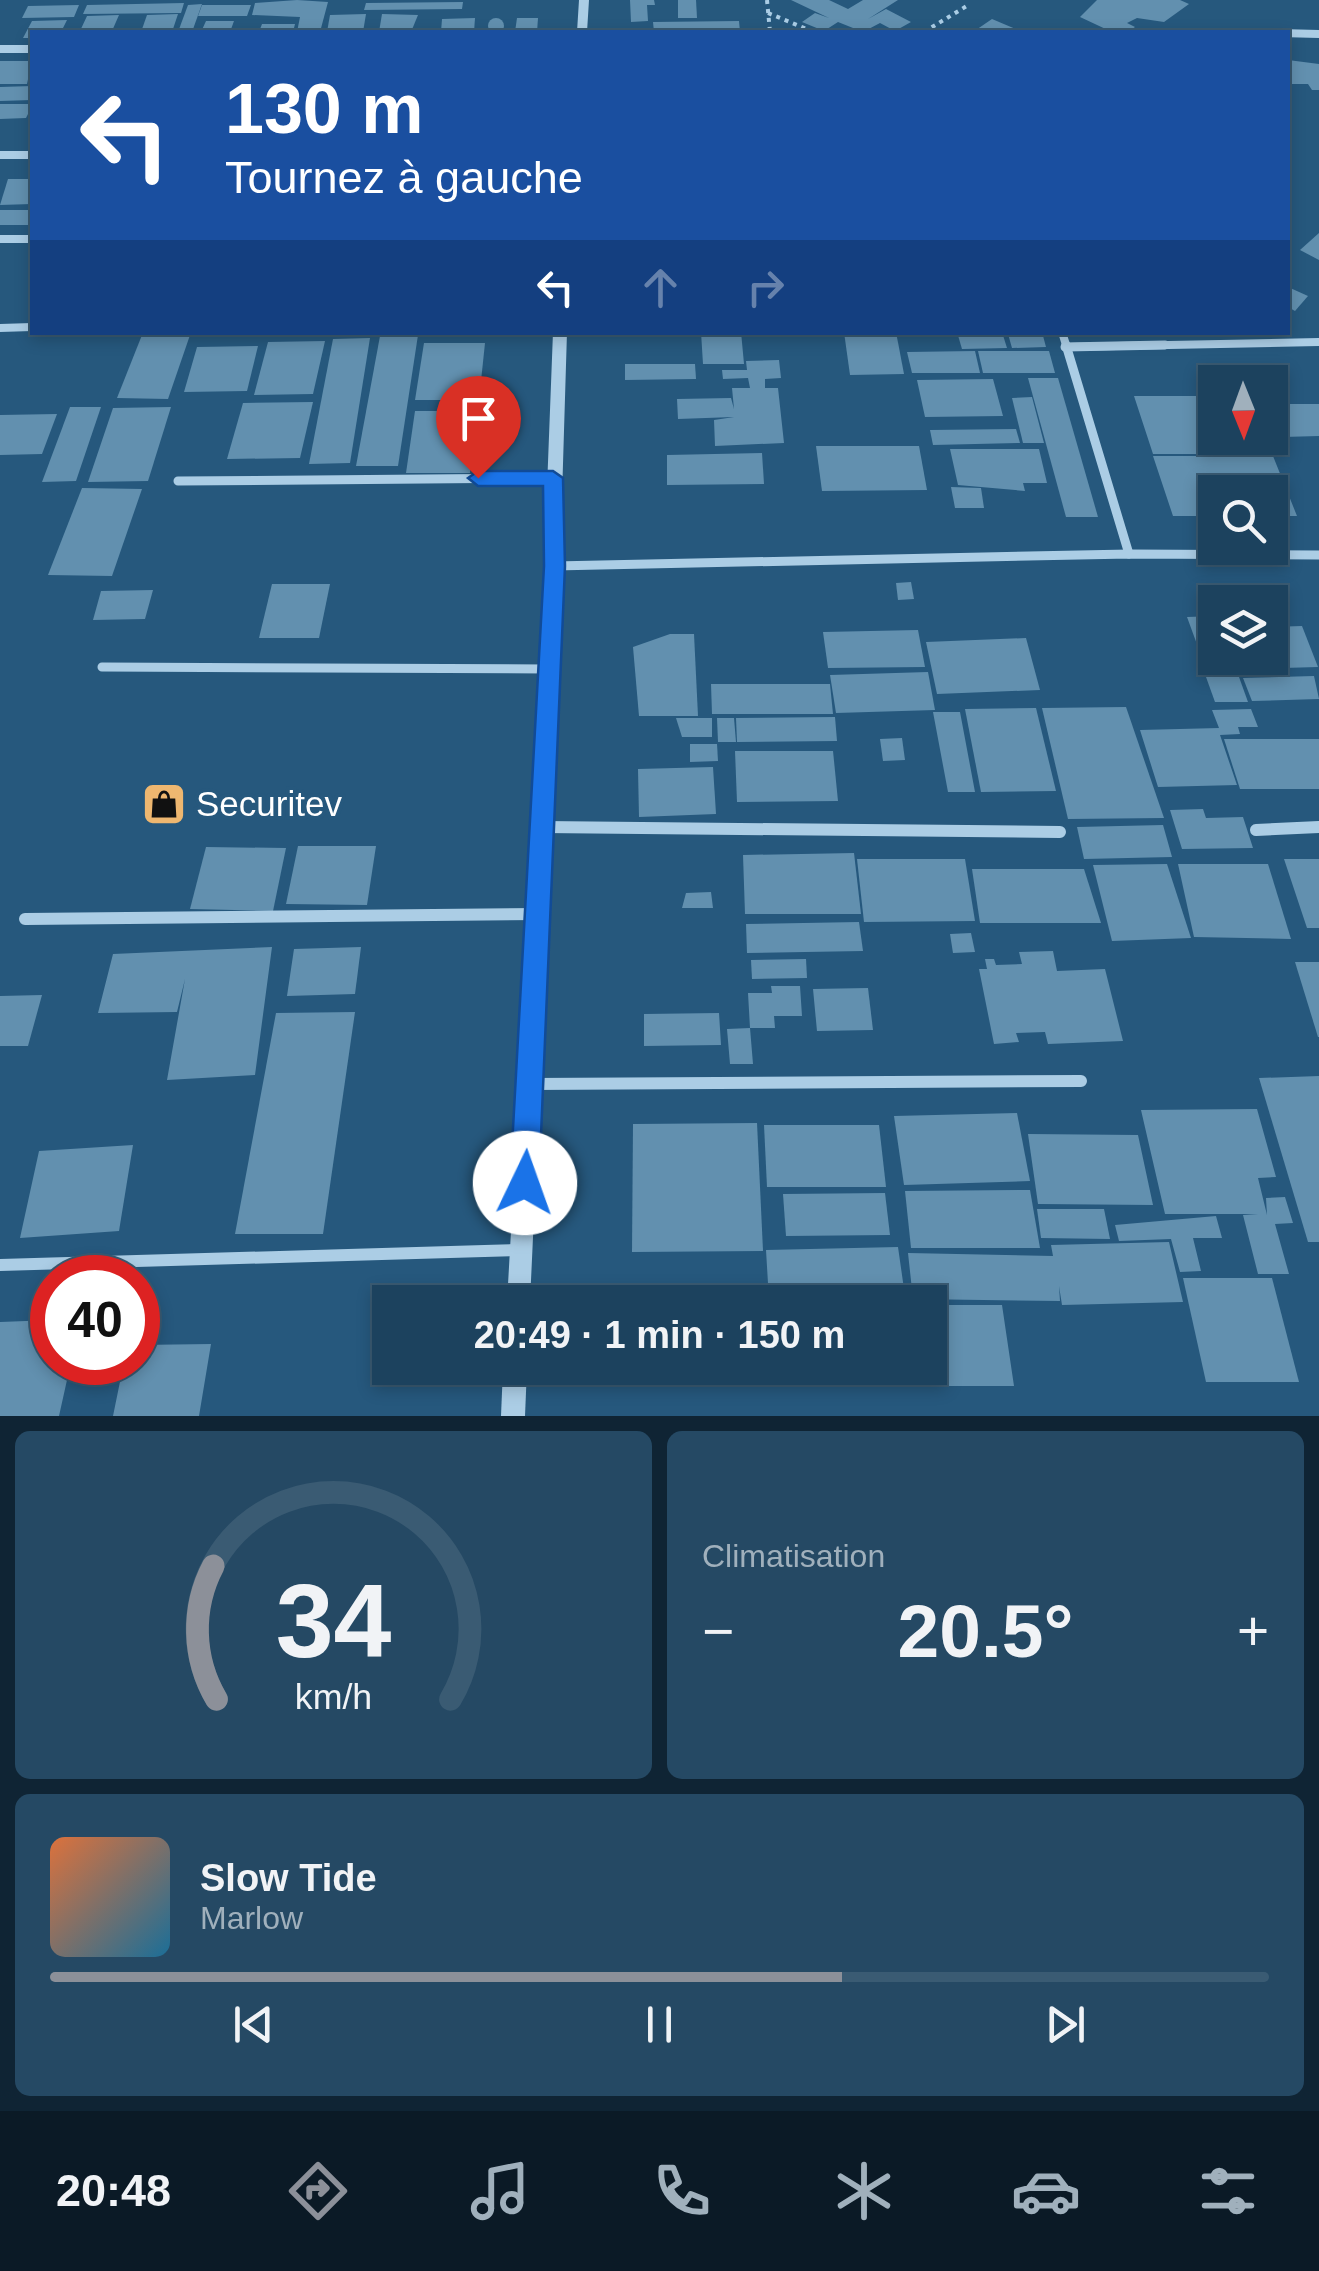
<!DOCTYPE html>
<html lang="fr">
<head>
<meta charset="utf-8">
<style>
	body { margin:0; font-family:Helvetica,sans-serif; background:#254964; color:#f1f3f6; height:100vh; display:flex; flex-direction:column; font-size:38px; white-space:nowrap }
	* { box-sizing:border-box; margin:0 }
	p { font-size:32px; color:#a0b0bc }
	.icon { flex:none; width:55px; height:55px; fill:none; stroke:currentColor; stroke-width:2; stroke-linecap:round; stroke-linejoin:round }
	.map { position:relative; height:1416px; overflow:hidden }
	.details { display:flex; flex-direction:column; gap:15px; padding:15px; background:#0f2434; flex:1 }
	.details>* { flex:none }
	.banner { position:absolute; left:30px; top:30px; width:1260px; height:305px; border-radius:0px; box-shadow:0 5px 15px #0003,0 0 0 2px #3a5b73; background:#1a4fa0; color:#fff; overflow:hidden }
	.needle { width:65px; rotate:179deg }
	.controls { position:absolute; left:1198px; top:365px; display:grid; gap:20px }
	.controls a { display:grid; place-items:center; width:90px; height:90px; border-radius:0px; background:#1c425e; box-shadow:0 5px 15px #0003,0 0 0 2px #3a5b73; font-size:50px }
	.speed { position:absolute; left:30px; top:1255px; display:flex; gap:20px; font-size:50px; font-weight:700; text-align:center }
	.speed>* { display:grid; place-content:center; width:130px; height:130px; border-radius:50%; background:#1c425e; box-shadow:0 5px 15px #0003,0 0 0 2px #3a5b73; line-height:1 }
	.speed .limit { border:15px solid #d22; background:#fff; color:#111 }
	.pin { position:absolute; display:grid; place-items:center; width:85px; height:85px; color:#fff; margin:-102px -42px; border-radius:50% 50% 50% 0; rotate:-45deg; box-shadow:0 0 10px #0007 }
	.pin .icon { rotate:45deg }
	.me { position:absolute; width:110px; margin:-55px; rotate:3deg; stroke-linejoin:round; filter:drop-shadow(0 0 8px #0008) }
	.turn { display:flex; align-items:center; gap:35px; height:210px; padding:0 30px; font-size:45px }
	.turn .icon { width:130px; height:130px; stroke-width:2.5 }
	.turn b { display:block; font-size:70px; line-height:85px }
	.lanes { display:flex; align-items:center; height:95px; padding:0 30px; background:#0003; justify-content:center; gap:50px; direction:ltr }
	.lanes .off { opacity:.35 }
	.big { font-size:75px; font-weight:700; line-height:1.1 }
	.details .widget { flex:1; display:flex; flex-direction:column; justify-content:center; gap:15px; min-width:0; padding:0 35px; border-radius:15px; background:#254964 }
	.details .dial { align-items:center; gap:0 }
	.dial svg { height:260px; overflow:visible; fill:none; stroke:#3a5b73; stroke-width:7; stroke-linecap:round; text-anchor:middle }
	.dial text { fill:#f1f3f6; stroke:none }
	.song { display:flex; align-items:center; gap:30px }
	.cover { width:120px; height:120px; border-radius:15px; background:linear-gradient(135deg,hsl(20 70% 55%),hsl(200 70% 35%)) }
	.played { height:10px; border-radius:5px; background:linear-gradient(90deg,#8c9099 65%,#3a5b73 65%) }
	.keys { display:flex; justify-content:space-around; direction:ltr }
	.heat { display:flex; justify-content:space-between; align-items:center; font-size:55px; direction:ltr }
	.details .tiles { flex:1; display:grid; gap:15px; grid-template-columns:1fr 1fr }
	.widget:last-child { grid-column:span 2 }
	.trip { position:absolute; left:372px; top:1285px; width:575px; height:100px; border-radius:0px; background:#1c425e; box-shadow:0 5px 15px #0003,0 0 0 2px #3a5b73; font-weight:700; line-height:100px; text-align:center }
	.tabs { display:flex; height:160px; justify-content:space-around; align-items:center; background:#0b1a26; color:#a0b0bc }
	.tabs .icon { width:70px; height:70px }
	.tabs .on { color:#8c9099 }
	.tabs b { font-size:45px; color:#f1f3f6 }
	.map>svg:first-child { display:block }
	.building { fill:#6290af }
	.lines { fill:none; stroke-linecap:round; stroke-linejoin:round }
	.path { stroke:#abcde5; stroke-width:4; stroke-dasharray:4 5; stroke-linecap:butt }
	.minor-far2 { stroke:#abcde5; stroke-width:8 }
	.minor-far1 { stroke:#abcde5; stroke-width:9 }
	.minor { stroke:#abcde5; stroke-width:12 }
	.tertiary { fill:#abcde5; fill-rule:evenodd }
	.route { fill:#1a73e8; stroke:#114b97; stroke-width:2.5 }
	.labels { text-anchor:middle; stroke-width:8; stroke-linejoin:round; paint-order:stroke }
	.poi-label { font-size:35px; fill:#fff; stroke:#26587d; text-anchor:start }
</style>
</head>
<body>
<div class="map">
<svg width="1319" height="1416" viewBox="0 0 1319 1416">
	<rect width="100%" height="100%" fill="#26587d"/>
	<!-- building -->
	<g class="building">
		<path d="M297,0L328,2L320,32H297L300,17L252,15L255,3Z"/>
		<path d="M630,0H654L655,5H647L648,21L631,22Z"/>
		<path d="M678,0H696L697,18H678Z"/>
		<path d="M791,0H829L848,9L863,0H898L868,19L886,9L911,22L895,31L880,23L863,32L838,22L824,31L802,22L815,13L829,18Z"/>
		<path d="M1097,0H1180L1189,4L1164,22L1137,18L1127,23L1135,27L1128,32H1112L1080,17Z"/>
		<path d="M463,2L462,9L364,10L366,3Z"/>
		<path d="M184,3L181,13L83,14L87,5Z"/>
		<path d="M202,4L192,32H178L188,5Z"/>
		<path d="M79,5L74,17L22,18L28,6Z"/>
		<path d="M202,5H251L247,16H198Z"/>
		<path d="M178,14L172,32H141L147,15Z"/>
		<path d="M366,14L363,32H327L330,15Z"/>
		<path d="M382,14L418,15L411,32H379Z"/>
		<path d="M119,15L112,31H80L87,16Z"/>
		<circle cx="496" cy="26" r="8"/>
		<path d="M475,18L474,32H441L442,19Z"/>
		<path d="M517,18H538L537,32H515Z"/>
		<path d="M992,19L1023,32H973Z"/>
		<path d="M67,20L61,32H32V38H23L32,21Z"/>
		<path d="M206,21H234L230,32H201Z"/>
		<path d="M739,21L740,32H654L653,22Z"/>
		<path d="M262,24H295L293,32H259Z"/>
		<path d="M1288,60L1319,64V90H1312L1308,84H1288Z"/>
		<path d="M0,61H32L27,84H0Z"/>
		<path d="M32,86V100L0,101V87Z"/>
		<path d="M0,104H32V106L26,118L0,119Z"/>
		<path d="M8,179H32V204L0,205Z"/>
		<path d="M0,210H32V220L30,225H0Z"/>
		<path d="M1319,233V260L1300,250Z"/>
		<path d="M1288,287L1308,296L1295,311L1288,307Z"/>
		<path d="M701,332H741L744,364H703Z"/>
		<path d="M844,332H896L904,374L850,375Z"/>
		<path d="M957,332H1002L1007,348L962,349Z"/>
		<path d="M1021,332L1022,336L1042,332L1046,347L1012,348L1008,334Z"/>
		<path d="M142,335H190L168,399L117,398Z"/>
		<path d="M418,335L398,466H356L380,336Z"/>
		<path d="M370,338L350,463L309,464L333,339Z"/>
		<path d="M325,341L313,394L254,395L268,342Z"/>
		<path d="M424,343H485L479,400H415Z"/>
		<path d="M258,346L247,391L184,392L197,347Z"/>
		<path d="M975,351L980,373H912L907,352Z"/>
		<path d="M978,351H1049L1055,373H983Z"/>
		<path d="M779,360L781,378L765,379V388H778L784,443L715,446L714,420L734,417L678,419L677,399L731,398L734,409L732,388H750L748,378L723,379L722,370H747L746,361Z"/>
		<path d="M625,364H695L696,379L625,380Z"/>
		<path d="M1028,378H1058L1098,517H1066Z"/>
		<path d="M993,379L1003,416L925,417L917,380Z"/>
		<path d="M1134,396H1215V438H1263L1270,454H1153Z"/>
		<path d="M1032,397L1044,443H1023L1012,398Z"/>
		<path d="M313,402L300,458L227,459L243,403Z"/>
		<path d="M1270,404H1319V436L1283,437Z"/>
		<path d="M70,407H101L76,481L42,482Z"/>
		<path d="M171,407L148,481L88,482L113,408Z"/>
		<path d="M415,411H476L470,473H406Z"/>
		<path d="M57,414L42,454L0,455V415Z"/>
		<path d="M1016,429L1020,443L933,445L930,430Z"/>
		<path d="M816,446H919L927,490L822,491Z"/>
		<path d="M950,449H1039L1047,483H1023L1025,491L958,485Z"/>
		<path d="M762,453L764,484L667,485V455Z"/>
		<path d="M1153,456H1273L1297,516H1270V492H1215V516H1173Z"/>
		<path d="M951,487L981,488L984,508H955Z"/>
		<path d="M82,488L142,489L112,576L48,575Z"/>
		<path d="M911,582L914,599L898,600L896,583Z"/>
		<path d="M272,584H330L319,638H259Z"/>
		<path d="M153,590L145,619L93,620L101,591Z"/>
		<path d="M1215,616V658H1272L1278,672L1206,669L1187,617Z"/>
		<path d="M1302,626L1318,667L1283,668L1270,627Z"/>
		<path d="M918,630L925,667L828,668L823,632Z"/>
		<path d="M670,634H694L698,716H639L633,647Z"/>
		<path d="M1026,638L1040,690L937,694L926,642Z"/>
		<path d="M928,672L935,710L836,713L830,675Z"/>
		<path d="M1314,676L1319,699L1252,701L1243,678Z"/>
		<path d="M1206,677H1239L1248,702H1215Z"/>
		<path d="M711,684H830L833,714H712Z"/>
		<path d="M1126,707L1164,818L1068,819L1042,708Z"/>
		<path d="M1036,708L1056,791L981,792L965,709Z"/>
		<path d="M1251,709L1258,727H1238L1240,734L1220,735L1237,785L1158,787L1140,730L1219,728L1212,710Z"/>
		<path d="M933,712H960L975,792H948Z"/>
		<path d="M835,717L837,741L737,742L736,718Z"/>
		<path d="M676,718H712V737H682Z"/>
		<path d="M717,718H734L736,742H718Z"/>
		<path d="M902,738L905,760L883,761L880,739Z"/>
		<path d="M1224,739H1319V789H1240Z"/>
		<path d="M690,744H717L718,761L690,762Z"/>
		<path d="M735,751H833L838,801L737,802Z"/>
		<path d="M713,767L716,814L639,817L638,769Z"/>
		<path d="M1203,809L1206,818L1243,817L1253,848L1182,849L1170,810Z"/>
		<path d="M1163,825L1172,857L1084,859L1077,827Z"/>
		<path d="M298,846H376L367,905L286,904Z"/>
		<path d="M206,847L286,848L273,911L190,909Z"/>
		<path d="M854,853L861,914H745L743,855Z"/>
		<path d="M857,859H965L975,921L864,922Z"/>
		<path d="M1284,859H1319V928H1307Z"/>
		<path d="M1167,864L1191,938L1112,941L1093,865Z"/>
		<path d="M1178,864H1268L1291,939L1194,937Z"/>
		<path d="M972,869H1084L1101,923H980Z"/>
		<path d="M711,892L713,908H682L686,893Z"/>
		<path d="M859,922L863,951L747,953L746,924Z"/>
		<path d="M971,933L975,952L953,953L950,934Z"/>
		<path d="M272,947L255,1075L167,1080L185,979L177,1012L98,1013L113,954Z"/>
		<path d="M361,947L355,994L287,996L294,949Z"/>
		<path d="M1053,951L1057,971L1105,969L1123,1041L1048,1044L1045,1032L1016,1033L1019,1042L994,1044L979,969H987L985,959H994L996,965L1022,964L1019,952Z"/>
		<path d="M806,959L807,978L752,979L751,960Z"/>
		<path d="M1295,962H1319V1037H1318Z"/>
		<path d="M771,986H800L802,1016H774L775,1028H750L748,993H772Z"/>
		<path d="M868,988L873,1030L817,1031L813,989Z"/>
		<path d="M42,995L28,1046H0V996Z"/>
		<path d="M355,1012L323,1234H235L276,1013Z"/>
		<path d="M719,1013L721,1045L644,1046V1014Z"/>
		<path d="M750,1028L753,1064H730L727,1029Z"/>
		<path d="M1319,1076V1242H1308L1259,1078Z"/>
		<path d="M1257,1109L1276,1177L1258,1178L1267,1215L1266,1198L1285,1197L1293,1223L1275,1224L1289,1274H1258L1243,1215L1258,1214H1165L1141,1110Z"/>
		<path d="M1017,1113L1030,1181L904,1185L894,1116Z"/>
		<path d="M757,1123L763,1251L632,1252L633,1124Z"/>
		<path d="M764,1125H879L886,1187H767Z"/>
		<path d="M1028,1134L1138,1135L1153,1205L1038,1204Z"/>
		<path d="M133,1145L119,1231L20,1238L39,1151Z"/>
		<path d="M1030,1190L1040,1248H911L905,1191Z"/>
		<path d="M885,1193L890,1235L786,1236L783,1194Z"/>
		<path d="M1037,1209H1104L1110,1239L1041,1238Z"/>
		<path d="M1216,1216L1222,1238H1193L1201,1271L1180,1272L1171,1239L1119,1241L1115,1225Z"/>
		<path d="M1169,1242L1183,1302L1062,1305L1059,1286L1060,1301L913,1299L908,1253L1053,1256L1051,1245Z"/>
		<path d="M898,1247L904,1289L788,1292L789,1299L769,1300L766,1250Z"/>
		<path d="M1183,1278H1272L1299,1382H1206Z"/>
		<path d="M930,1305H1002L1014,1386H920L918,1368H930Z"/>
		<path d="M52,1320V1362H71L59,1416H0V1322Z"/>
		<path d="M211,1344L199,1416H113L124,1362H138V1345Z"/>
	</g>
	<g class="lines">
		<!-- path -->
		<g class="path">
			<path d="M767,0L770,32"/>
			<path d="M768,13L814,32"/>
			<path d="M924,32L970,4"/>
		</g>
		<!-- minor-far2 -->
		<g class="minor-far2">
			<path d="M1233,32L1319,34"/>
			<path d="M0,49H32"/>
			<path d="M0,155H32"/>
			<path d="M0,239H32"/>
			<path d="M0,328L32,327"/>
			<path d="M1062,332L1067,348"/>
			<path d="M1065,347L1319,342"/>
		</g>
		<!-- minor-far1 -->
		<g class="minor-far1">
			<path d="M1066,345L1129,554"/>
			<path d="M1065,347L1165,345"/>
			<path d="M178,481L553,478"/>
			<path d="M554,566L1129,554L1319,555"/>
			<path d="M102,667L547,669"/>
		</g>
		<!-- minor -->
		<g class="minor">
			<path d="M543,827L1060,832"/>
			<path d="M1256,830L1319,827"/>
			<path d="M25,919L539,914"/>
			<path d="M530,1084L1081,1081"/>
			<path d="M0,1265L520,1250"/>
		</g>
		<!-- tertiary -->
		<g class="tertiary">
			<path d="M579,0H589L587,32H577Z"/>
			<path d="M553,332H567L552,827L530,1302H507L534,827Z"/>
			<path d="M503,1368H527L525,1416H501Z"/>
		</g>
	</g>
	<!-- route -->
	<path class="route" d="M478,471H553L563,478L565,566L539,1183L535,1193L525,1198L515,1193L510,1183L544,566L543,486H478L468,478Z"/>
	<!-- icons -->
	<defs>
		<g id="shop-square" transform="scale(2.25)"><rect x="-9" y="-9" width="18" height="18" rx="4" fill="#eeb770" stroke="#26587d"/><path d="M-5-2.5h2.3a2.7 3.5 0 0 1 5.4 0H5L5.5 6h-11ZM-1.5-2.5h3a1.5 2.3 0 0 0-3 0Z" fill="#111"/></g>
	</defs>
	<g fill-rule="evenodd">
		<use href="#shop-square" x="164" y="804"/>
	</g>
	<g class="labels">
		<!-- poi labels -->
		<g class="poi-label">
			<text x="196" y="816">Securitev</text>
		</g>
	</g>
</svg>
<div class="controls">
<a><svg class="needle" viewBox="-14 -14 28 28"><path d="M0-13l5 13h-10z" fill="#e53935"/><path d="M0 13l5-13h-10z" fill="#a0b0bc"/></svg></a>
<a><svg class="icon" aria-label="search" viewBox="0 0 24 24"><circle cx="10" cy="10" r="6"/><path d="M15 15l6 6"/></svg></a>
<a><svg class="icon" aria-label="layers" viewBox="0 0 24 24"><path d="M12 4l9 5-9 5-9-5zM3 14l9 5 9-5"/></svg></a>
</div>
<div class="speed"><div class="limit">40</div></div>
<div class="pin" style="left:478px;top:478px;background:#d93025"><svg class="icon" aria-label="arrive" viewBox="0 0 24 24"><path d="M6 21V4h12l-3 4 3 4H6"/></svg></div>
<svg class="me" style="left:525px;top:1183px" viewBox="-20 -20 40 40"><circle r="19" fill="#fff"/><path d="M0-13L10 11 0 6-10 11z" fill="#1a73e8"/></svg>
<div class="trip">20:49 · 1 min · 150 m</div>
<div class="banner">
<div class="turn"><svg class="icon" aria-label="left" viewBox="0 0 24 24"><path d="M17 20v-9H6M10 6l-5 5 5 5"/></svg><div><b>130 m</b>Tournez à gauche</div></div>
<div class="lanes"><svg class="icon" aria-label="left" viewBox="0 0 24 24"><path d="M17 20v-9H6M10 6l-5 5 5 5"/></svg><svg class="icon off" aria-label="ahead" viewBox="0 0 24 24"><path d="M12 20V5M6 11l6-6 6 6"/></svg><svg class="icon off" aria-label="right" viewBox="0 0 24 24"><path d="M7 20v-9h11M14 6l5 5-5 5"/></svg></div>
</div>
</div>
<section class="details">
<div class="tiles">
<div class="widget dial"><svg viewBox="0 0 100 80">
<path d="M14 69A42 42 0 1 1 86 69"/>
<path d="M14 69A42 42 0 0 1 13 28" stroke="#8c9099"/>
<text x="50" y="56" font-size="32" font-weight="700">34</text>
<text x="50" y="72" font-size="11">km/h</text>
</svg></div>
<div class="widget"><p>Climatisation</p>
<div class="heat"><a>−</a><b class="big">20.5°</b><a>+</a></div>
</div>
<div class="widget">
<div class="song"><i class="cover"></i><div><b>Slow Tide</b><p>Marlow</p></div></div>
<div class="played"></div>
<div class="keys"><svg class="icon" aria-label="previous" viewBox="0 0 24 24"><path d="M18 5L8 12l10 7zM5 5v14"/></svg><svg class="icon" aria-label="pause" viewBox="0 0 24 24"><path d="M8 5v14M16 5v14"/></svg><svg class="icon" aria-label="next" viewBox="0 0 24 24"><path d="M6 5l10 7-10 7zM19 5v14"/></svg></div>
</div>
</div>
</section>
<nav class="tabs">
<b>20:48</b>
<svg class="icon on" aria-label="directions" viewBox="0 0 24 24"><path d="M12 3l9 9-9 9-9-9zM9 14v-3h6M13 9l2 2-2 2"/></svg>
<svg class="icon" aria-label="music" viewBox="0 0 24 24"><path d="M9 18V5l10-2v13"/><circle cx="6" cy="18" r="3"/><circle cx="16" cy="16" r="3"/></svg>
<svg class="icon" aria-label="phone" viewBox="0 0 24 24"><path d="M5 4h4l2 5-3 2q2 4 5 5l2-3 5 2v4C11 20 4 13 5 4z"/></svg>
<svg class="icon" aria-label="climate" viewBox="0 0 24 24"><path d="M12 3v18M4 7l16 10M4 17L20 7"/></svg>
<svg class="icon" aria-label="car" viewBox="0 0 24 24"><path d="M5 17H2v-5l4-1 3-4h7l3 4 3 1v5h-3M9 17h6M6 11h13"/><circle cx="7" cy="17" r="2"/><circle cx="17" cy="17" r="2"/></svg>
<svg class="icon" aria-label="filters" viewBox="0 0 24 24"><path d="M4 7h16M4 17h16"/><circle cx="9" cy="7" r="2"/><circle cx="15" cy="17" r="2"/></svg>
</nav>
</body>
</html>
